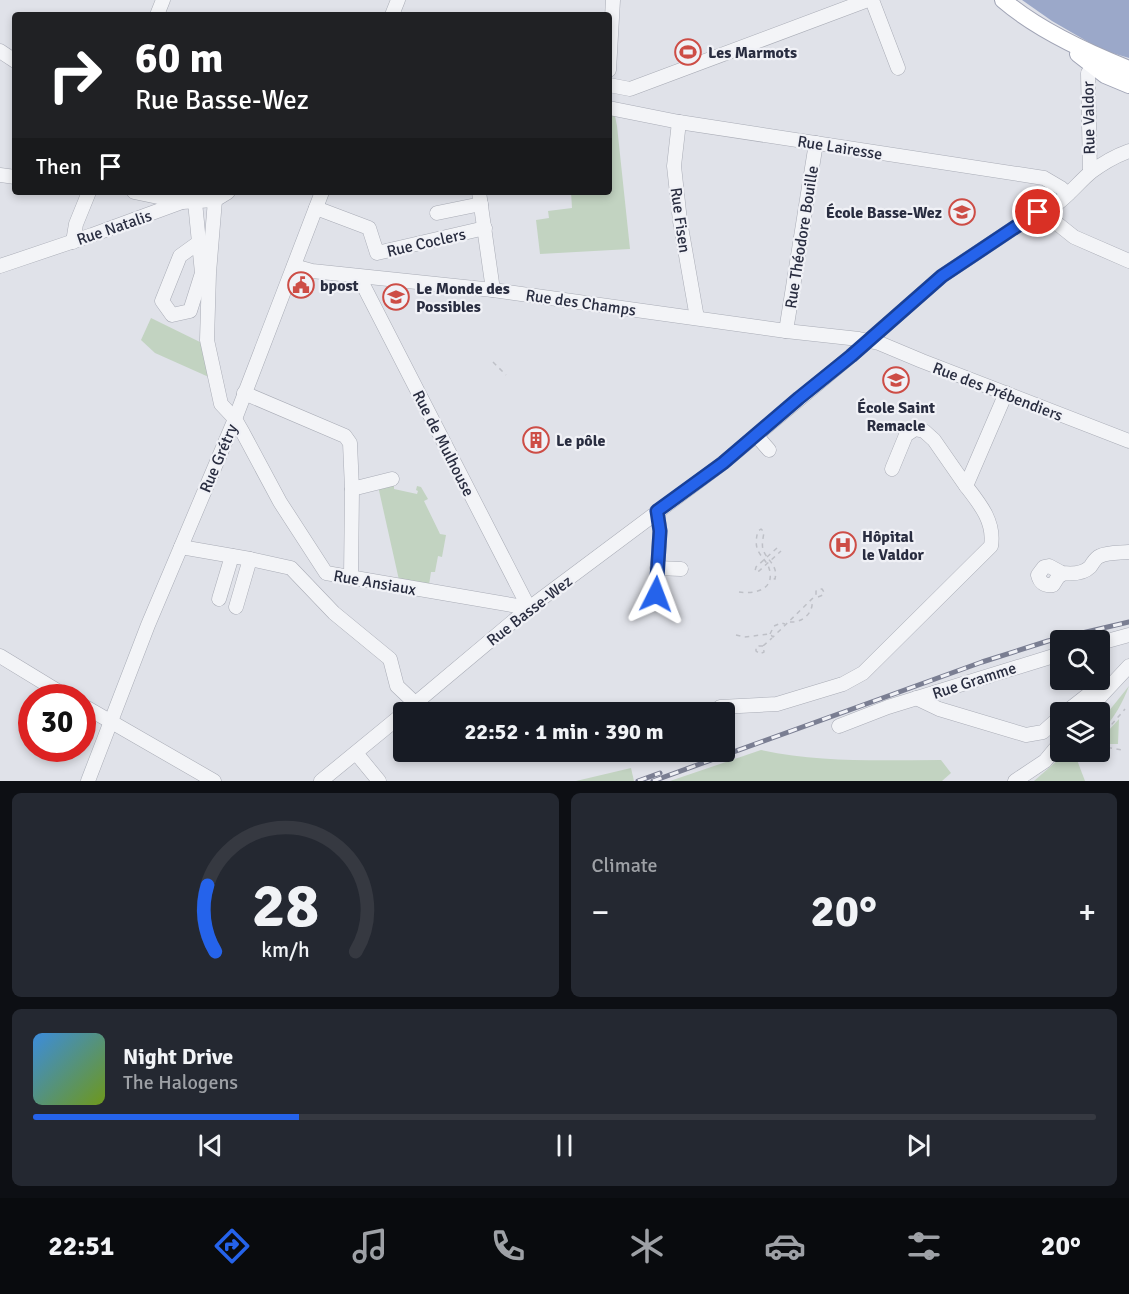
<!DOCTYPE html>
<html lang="en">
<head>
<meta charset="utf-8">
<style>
	body { margin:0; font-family:Signika,sans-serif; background:#242831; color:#f1f3f6; height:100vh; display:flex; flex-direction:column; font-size:22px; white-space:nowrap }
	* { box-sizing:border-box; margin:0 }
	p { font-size:20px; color:#9ea1a6 }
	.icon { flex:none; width:33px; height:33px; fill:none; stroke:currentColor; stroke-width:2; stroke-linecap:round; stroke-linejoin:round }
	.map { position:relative; height:781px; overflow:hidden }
	.details { display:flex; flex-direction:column; gap:12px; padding:12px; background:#0d0f14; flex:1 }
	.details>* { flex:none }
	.hud { position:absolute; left:12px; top:12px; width:600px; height:183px; border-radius:6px; box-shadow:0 3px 9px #0003; background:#202124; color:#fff; overflow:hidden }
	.controls { position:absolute; left:1050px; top:630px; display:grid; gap:12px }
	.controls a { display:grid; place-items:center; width:60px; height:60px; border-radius:6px; background:#171b24; box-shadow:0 3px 9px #0003; font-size:30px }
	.speed { position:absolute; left:18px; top:684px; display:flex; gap:12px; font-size:30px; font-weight:700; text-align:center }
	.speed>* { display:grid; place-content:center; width:78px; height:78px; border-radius:50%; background:#171b24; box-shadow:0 3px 9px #0003; line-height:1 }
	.speed .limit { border:9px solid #d22; background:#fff; color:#111 }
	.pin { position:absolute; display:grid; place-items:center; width:51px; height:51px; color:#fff; margin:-26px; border:3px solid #fff; border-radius:50%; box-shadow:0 2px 6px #0007 }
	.me { position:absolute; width:66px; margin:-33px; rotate:3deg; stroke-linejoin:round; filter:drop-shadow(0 0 4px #0008) }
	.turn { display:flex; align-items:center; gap:21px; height:126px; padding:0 24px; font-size:27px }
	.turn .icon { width:78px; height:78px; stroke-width:2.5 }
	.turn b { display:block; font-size:42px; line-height:51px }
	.then { display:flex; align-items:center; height:57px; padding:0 24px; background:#0003; gap:12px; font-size:22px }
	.big { font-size:45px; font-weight:700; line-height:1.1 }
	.details .card { flex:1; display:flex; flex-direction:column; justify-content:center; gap:9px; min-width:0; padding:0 21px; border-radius:9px; background:#242831 }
	.details .dial { align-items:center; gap:0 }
	.dial svg { height:156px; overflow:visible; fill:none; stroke:#363941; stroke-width:7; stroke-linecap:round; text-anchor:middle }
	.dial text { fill:#f1f3f6; stroke:none }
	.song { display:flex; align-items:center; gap:18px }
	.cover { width:72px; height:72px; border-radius:9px; background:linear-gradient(135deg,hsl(210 70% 55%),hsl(80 70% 35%)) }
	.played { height:6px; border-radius:3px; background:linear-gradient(90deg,#2563eb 25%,#363941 25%) }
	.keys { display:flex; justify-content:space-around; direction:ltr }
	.heat { display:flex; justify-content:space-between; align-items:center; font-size:33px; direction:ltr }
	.details .tiles { flex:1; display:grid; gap:12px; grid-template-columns:1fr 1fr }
	.card:last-child { grid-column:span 2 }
	.trip { position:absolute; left:393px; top:702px; width:342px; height:60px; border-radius:6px; background:#171b24; box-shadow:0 3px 9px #0003; font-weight:700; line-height:60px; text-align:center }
	.dock { display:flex; height:96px; justify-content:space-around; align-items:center; background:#090b0e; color:#9ea1a6 }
	.dock .icon { width:42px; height:42px }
	.dock .current { color:#2563eb }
	.dock b { font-size:27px; color:#f1f3f6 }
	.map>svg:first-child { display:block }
	.green { fill:#c2d3c1 }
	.water { fill:#9ba8c9 }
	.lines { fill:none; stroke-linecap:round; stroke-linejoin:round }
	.minor-casing { stroke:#a9acb6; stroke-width:15 }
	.major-casing { stroke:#a0a4b5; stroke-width:18 }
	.path { stroke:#bec0c7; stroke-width:1.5; stroke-dasharray:4.5 4.5; stroke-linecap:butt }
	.minor { stroke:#f3f4f7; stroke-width:14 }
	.major { stroke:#fff; stroke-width:16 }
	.rail-casing { stroke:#7a7e92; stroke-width:5 }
	.rail { stroke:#f0f1f6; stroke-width:3; stroke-dasharray:9; stroke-linecap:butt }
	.route-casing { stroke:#184099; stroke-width:15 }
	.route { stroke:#2563eb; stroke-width:10 }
	.labels { text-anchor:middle; stroke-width:4.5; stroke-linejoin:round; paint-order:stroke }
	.poi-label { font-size:16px; font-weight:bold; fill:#292d40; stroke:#f0f1f6; text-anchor:start }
	.street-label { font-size:16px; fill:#292d40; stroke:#f0f1f6 }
</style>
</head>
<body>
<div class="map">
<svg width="1129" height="781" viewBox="0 0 1129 781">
	<rect width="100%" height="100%" fill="#e0e2e9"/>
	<!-- green -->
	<g class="green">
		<path d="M609,115L615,116L617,126L630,249L540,254L536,220L549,218L548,211L572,208L571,192H609Z"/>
		<path d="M151,318L204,344L211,378L155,353L141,340Z"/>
		<path d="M394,483V489L417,494L418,491L416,490L417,486L421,487L428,499L424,501L440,534L446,535L442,557L438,556L435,572H431L429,585L399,580L378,486Z"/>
		<path d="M1129,686C1123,702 1114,719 1101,731L1100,730V722Z"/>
		<path d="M1119,719L1118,744H1103L1104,742L1108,740V736L1106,734L1108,731Z"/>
		<path d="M761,750C821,763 880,760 941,760L951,773L942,781H670Z"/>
		<path d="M1067,752H1074L1085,781H1034Z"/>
		<path d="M631,768L634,781H576Z"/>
	</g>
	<!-- water -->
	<path class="water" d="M1022,0H1129V58L1102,50L1052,21Z"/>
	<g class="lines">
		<!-- minor casing -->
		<g class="minor-casing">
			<g id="minor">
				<path d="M872,0L898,68"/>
				<path d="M157,15L163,0"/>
				<path d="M392,15L398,0"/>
				<path d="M0,51L15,61"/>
				<path d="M609,70L613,0"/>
				<path d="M609,85L630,89L868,0"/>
				<path d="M609,108L679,122L1044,178L1061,188L1068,194"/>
				<path d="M679,122L674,166L680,221L697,318"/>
				<path d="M1090,172L1088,73L1094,66"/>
				<path d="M0,175L15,177"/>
				<path d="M134,192L182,202"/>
				<path d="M479,192L493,290"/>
				<path d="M215,200L209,273L207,340L221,404L235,419L243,433L280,502L326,573L529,608"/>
				<path d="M195,202L202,273L190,311L172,315L162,301L180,256L198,243"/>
				<path d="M316,208L369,228L377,253L485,228"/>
				<path d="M1045,212L1054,221L1074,237L1129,261"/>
				<path d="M437,213L481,204"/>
				<path d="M73,242L76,224L89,192"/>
				<path d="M0,266L92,235L182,202L215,200L228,192"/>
				<path d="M294,266L312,271L493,290L786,331L859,339L879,343L922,361L1129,441"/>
				<path d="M359,277L529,608"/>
				<path d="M786,331L816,143"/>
				<path d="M244,393L345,436L350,443L352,489L392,479"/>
				<path d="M756,435L769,450"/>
				<path d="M892,469L906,435L915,429L924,431L934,440L966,486L1006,393"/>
				<path d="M181,547L250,559L291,568L334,613L390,659L397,686L416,704"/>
				<path d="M657,568L681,569"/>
				<path d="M1064,573L1058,577L1053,585C1045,586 1040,583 1038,575L1044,567L1049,566L1062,573C1071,574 1083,574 1090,567C1093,563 1095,558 1100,556C1108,552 1120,553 1129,552"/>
				<path d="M351,578L352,489"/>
				<path d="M656,594L660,531L657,511"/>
				<path d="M219,599L232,556"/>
				<path d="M236,607L250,559"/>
				<path d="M1100,643L1129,635"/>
				<path d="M0,656L69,698"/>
				<path d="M916,698L939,709L1026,735L1043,732L1060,717"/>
				<path d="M82,705L214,781"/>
				<path d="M720,707L777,704L843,684L863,673L991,546C995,522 980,504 966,486"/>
				<path d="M405,712L529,608L723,463L851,356L942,276L1038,212C1056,212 1077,183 1091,172C1103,163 1115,156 1129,151"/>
				<path d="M1066,712L1089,694L1101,695"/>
				<path d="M1086,712L1129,666"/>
				<path d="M839,726L888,707L1060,654"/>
				<path d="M356,753L379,781"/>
				<path d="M88,781L148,625L235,419L322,192"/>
				<path d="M321,781L404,713"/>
				<path d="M1015,781L1045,761L1060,743"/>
			</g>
		</g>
		<!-- major casing -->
		<g class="major-casing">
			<g id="major">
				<path d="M1003,0C1038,30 1086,52 1129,69"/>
				<path d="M1078,54L1105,75L1129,85"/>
			</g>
		</g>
		<!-- path -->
		<g class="path">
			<path d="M493,362L506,375"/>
			<path d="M777,548L756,567L755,571L757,572L759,571L781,551"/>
			<path d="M739,592C753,594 773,591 770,572C767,555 751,556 758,531L761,529L764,532C763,539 761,546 764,552C769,562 778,566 775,579L770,578"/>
			<path d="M790,622C802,623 814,613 812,600"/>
			<path d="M770,634L774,626L781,623L785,624"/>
			<path d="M736,635L744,637L770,634L773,637L816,595V591L819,589H822L824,592L823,595L818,597L816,595"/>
			<path d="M763,646H759L756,647V651L760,654L764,652L763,646L772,638"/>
			<path d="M1100,738L1125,709"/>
			<path d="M1100,743L1105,747L1122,750"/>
			<path d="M1100,751L1101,746"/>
			<path d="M1085,752C1089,755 1095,756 1099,752"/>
		</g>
		<!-- minor -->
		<use href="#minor" class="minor"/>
		<!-- major -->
		<use href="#major" class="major"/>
		<!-- rail casing -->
		<g class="rail-casing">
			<g id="rail">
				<path d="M638,781L660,773"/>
				<path d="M653,781L982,662L1048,641L1129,622"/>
			</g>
		</g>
		<!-- rail -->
		<use href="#rail" class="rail"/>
	</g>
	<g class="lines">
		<!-- route casing -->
		<g class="route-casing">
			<path id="route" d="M656,594L660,531L657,511L723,463L799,398L851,356L942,276L1038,212"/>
		</g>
		<!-- route -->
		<use href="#route" class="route"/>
	</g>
	<!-- icons -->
	<defs>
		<g id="stadium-ring" transform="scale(1.35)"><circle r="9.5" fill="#f0f1f6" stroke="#cd4d46" stroke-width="1.5"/><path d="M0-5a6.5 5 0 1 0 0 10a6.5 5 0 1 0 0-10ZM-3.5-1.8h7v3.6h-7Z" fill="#cd4d46"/></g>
		<g id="school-ring" transform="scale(1.35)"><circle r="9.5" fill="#f0f1f6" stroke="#cd4d46" stroke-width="1.5"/><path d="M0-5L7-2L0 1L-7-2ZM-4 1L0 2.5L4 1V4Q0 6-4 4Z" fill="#cd4d46"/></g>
		<g id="civic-ring" transform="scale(1.35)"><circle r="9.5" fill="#f0f1f6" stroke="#cd4d46" stroke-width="1.5"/><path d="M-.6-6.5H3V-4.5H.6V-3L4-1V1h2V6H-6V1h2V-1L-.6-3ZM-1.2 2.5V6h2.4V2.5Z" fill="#cd4d46"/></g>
		<g id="building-ring" transform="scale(1.35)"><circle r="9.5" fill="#f0f1f6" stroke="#cd4d46" stroke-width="1.5"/><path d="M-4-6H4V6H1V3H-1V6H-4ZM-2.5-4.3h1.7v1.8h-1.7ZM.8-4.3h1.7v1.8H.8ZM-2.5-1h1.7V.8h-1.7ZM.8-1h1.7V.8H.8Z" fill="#cd4d46"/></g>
		<g id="hospital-ring" transform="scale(1.35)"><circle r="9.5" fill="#f0f1f6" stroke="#cd4d46" stroke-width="1.5"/><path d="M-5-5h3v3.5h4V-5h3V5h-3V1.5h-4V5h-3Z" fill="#cd4d46"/></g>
	</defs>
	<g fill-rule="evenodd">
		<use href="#stadium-ring" x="688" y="52"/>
		<use href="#school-ring" x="962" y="212"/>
		<use href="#civic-ring" x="301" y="285"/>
		<use href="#school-ring" x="396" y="297"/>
		<use href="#school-ring" x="896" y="380"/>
		<use href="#building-ring" x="536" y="440"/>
		<use href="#hospital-ring" x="843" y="545"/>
	</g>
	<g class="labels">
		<!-- poi labels -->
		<g class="poi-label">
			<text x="708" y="58">Les Marmots</text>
			<text x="942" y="218" text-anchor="end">École Basse-Wez</text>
			<text x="320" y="291">bpost</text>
			<text x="416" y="294">Le Monde des<tspan x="416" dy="18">Possibles</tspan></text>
			<text x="896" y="413" text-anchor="middle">École Saint<tspan x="896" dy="18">Remacle</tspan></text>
			<text x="556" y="446">Le pôle</text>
			<text x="862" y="542">Hôpital<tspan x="862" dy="18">le Valdor</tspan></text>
		</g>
		<!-- street labels -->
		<g class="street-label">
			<text transform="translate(1088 118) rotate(-91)" y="6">Rue Valdor</text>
			<text transform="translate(840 147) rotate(9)" y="6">Rue Lairesse</text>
			<text transform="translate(681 220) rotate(82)" y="6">Rue Fisen</text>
			<text transform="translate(114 227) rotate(-19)" y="6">Rue Natalis</text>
			<text transform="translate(801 237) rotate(-81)" y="6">Rue Théodore Bouille</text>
			<text transform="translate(426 242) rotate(-13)" y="6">Rue Coclers</text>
			<text transform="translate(581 302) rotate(8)" y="6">Rue des Champs</text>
			<text transform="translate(998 391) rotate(21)" y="6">Rue des Prébendiers</text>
			<text transform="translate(444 443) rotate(63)" y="6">Rue de Mulhouse</text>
			<text transform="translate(218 458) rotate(-67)" y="6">Rue Grétry</text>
			<text transform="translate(375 582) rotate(10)" y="6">Rue Ansiaux</text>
			<text transform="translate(529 610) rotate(-38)" y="6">Rue Basse-Wez</text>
			<text transform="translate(974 680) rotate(-18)" y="6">Rue Gramme</text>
		</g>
	</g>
</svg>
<div class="controls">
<a><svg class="icon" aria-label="search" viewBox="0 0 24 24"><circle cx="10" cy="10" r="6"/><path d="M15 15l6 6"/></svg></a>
<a><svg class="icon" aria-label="layers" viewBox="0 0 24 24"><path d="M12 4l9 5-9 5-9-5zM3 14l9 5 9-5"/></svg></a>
</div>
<div class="speed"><div class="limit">30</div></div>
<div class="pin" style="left:1038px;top:212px;background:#d93025"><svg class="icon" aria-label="arrive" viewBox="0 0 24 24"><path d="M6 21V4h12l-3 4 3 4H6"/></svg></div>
<svg class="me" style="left:656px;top:594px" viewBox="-20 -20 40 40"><path d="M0-17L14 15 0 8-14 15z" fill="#2563eb" stroke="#fff" stroke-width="4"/></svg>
<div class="trip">22:52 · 1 min · 390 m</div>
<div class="hud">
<div class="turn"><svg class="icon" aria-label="right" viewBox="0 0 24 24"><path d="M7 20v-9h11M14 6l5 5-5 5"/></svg><div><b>60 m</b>Rue Basse-Wez</div></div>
<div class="then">Then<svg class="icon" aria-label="arrive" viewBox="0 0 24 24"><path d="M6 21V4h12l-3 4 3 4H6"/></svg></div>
</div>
</div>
<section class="details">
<div class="tiles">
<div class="card dial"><svg viewBox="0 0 100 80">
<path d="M14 69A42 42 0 1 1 86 69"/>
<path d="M14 69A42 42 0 0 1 10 35" stroke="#2563eb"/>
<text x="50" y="56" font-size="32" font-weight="700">28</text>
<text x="50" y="72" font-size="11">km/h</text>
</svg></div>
<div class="card"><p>Climate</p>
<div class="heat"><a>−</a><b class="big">20°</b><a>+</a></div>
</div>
<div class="card">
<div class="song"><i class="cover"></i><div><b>Night Drive</b><p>The Halogens</p></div></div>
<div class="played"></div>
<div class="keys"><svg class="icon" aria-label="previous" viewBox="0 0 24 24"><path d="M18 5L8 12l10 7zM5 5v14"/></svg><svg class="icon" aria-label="pause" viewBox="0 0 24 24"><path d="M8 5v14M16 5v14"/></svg><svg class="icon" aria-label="next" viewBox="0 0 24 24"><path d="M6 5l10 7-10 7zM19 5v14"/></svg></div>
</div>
</div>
</section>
<nav class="dock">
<b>22:51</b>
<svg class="icon current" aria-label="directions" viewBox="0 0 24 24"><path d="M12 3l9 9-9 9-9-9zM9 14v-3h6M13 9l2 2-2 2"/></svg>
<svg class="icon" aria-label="music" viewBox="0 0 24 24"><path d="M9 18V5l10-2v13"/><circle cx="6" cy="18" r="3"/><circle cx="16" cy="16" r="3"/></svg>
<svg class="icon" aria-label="phone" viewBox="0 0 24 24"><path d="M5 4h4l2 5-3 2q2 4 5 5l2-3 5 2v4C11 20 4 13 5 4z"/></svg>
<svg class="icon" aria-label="climate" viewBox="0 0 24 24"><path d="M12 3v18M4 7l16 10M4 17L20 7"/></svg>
<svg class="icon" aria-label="car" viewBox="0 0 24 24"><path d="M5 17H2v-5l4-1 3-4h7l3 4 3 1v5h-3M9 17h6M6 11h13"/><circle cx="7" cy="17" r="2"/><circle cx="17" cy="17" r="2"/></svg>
<svg class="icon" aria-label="filters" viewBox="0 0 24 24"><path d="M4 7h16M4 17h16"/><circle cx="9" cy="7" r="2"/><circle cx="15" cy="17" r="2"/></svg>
<b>20°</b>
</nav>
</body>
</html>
